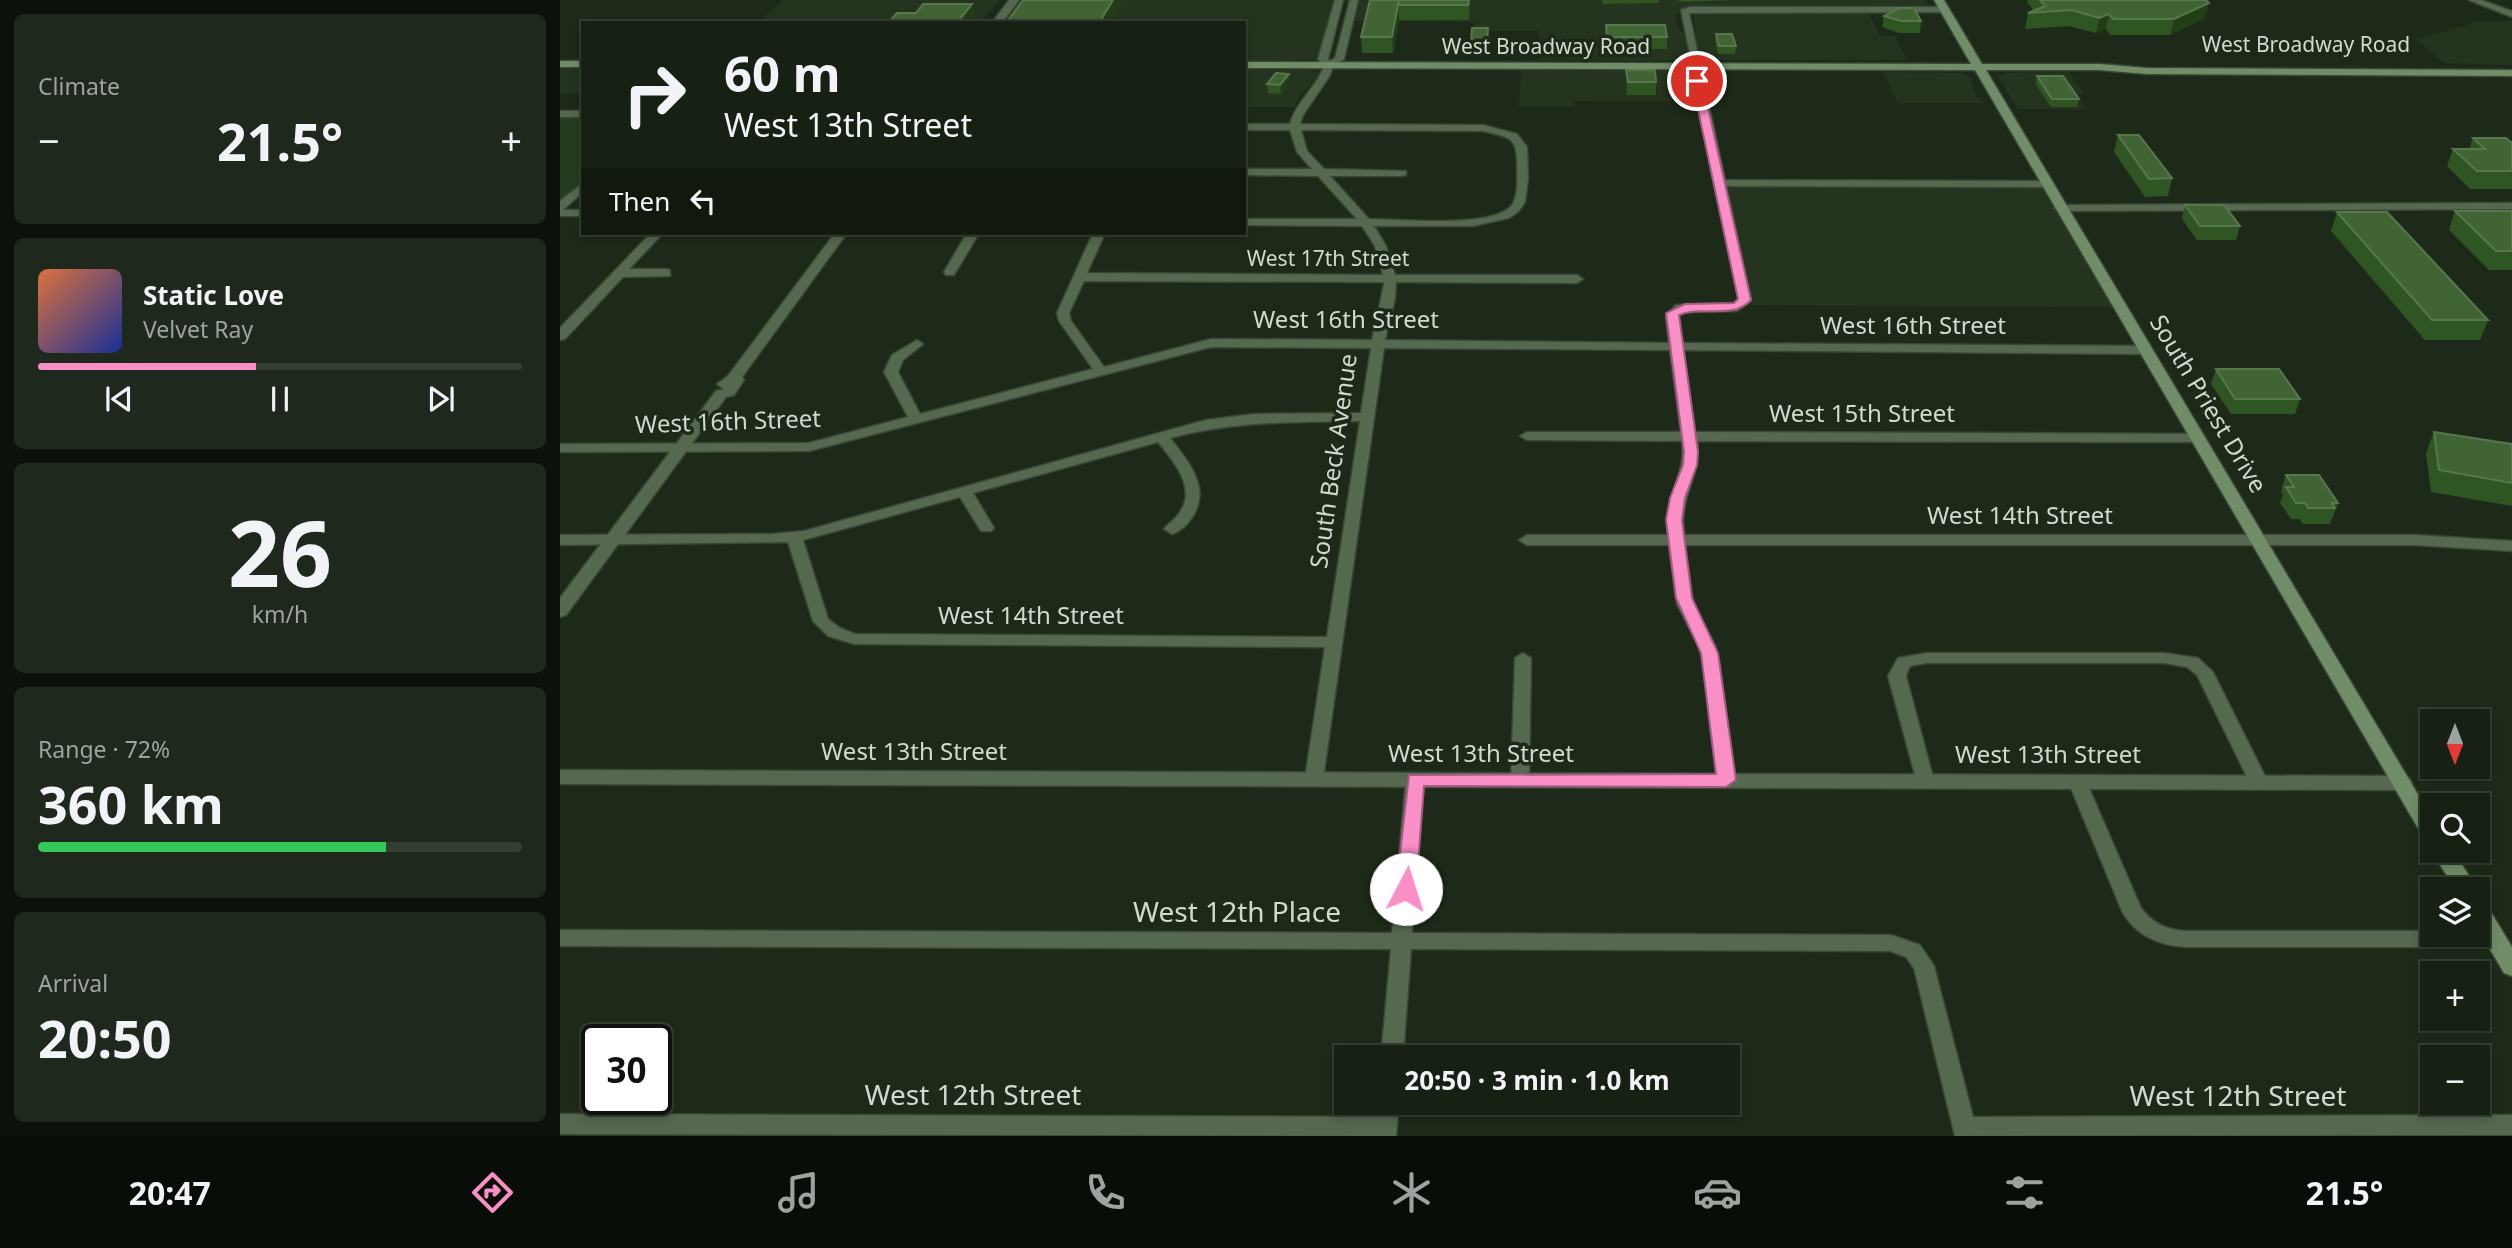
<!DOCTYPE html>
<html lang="en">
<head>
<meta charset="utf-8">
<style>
	body { margin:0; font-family:"Noto Sans",sans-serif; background:#1f281c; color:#f1f3f6; height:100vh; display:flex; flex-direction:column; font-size:26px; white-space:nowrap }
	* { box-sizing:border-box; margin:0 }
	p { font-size:23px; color:#9ea3a0 }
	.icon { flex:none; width:38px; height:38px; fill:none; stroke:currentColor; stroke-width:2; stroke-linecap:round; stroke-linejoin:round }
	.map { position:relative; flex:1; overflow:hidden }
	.panel { display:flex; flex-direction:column; gap:14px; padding:14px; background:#0c120a; width:560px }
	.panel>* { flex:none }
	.top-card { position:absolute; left:21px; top:21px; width:665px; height:214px; border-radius:0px; box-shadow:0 4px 10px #0003,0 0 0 2px #353e33; background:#162013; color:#f1f3f6; overflow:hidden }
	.needle { width:46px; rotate:180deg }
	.buttons { position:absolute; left:1860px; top:709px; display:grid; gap:14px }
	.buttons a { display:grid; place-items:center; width:70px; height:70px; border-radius:0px; background:#162013; box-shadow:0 4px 10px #0003,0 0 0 2px #353e33; font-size:35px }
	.speed { position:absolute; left:21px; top:1024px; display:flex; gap:14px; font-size:35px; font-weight:700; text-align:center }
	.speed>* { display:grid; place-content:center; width:91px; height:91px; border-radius:50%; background:#162013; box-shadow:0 4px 10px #0003,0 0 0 2px #353e33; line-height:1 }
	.speed .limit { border:4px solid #111; border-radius:10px; background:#fff; color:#111 }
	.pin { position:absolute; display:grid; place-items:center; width:60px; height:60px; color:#fff; margin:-30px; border:4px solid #fff; border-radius:50%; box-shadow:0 2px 7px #0007 }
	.me { position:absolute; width:77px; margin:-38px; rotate:5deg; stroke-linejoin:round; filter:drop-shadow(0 0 5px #0008) }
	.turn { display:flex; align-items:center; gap:24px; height:147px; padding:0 28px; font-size:32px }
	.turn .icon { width:91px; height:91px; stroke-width:2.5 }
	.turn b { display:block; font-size:49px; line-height:60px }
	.then { display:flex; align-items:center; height:66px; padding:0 28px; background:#0003; gap:14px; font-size:26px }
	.big { font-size:52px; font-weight:700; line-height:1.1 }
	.panel .widget { flex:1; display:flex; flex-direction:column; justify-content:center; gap:10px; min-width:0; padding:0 24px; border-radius:10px; background:#1f281c }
	.panel .dial { align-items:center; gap:0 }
	.dial b { font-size:91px; line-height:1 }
	.song { display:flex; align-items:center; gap:21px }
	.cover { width:84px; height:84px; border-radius:10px; background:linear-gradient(135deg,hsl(20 70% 55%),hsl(230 70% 35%)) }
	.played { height:7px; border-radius:4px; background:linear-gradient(90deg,#fa8fc6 45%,#353e33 45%) }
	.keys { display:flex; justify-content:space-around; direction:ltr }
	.heat { display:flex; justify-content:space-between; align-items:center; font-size:38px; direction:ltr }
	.charge { height:10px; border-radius:5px; background:linear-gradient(90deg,#34c759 72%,#353e33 0) }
	.trip { position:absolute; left:774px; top:1045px; width:406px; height:70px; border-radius:0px; background:#162013; box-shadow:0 4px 10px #0003,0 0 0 2px #353e33; font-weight:700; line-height:70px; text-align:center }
	.dock { display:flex; height:112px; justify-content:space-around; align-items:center; background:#090d08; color:#9ea3a0 }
	.dock .icon { width:49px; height:49px }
	.dock .current { color:#fa8fc6 }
	.dock b { font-size:32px; color:#f1f3f6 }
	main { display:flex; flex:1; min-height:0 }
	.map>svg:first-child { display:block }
	.built { fill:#24341f }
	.green { fill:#253c1e }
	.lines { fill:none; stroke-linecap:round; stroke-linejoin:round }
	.minor-casing { stroke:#3a4636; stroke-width:3 }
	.tertiary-casing { stroke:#3a4636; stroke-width:3 }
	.secondary-casing { stroke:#3a4636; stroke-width:3 }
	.minor { fill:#566850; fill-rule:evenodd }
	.tertiary { fill:#566850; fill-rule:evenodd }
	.secondary { fill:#708d67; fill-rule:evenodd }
	.wall { fill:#2f5622 }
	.shaded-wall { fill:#213e17 }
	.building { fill:#416435; stroke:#57774d; stroke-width:2 }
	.route { fill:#fa8fc6; stroke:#a25d81; stroke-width:2 }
	.labels { text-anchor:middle; stroke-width:7; stroke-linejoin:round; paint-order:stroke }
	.far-street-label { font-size:21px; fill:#d1dacf; stroke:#1d2a19 }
	.street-label { font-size:24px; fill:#d1dacf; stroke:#1d2a19 }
	.near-street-label { font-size:28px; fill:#d1dacf; stroke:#1d2a19 }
</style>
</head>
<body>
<main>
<section class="panel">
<div class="widget"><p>Climate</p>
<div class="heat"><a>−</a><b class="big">21.5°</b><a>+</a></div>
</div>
<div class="widget">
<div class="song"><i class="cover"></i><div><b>Static Love</b><p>Velvet Ray</p></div></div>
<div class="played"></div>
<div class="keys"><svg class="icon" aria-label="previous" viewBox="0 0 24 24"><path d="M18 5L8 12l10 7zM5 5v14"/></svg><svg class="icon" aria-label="pause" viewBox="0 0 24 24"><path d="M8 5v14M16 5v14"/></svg><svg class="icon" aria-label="next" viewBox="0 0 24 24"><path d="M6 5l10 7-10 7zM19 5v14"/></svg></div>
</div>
<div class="widget dial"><b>26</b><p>km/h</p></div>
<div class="widget"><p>Range · 72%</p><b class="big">360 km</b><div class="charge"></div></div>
<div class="widget"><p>Arrival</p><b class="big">20:50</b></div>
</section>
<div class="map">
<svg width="1952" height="1136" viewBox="0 0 1952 1136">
	<rect width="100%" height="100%" fill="#1d2a19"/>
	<!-- built -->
	<g class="built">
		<path d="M223,0H439L421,23H198Z"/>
		<path d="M462,0H1364L1367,5L1130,8L1122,9L1115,16L1121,32H1136L1133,13L1309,14L1320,36H1335L1347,60H979V31H913L914,22L792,21L796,2H775L758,59L684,61V23H446Z"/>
		<path d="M1952,21V65L1884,63L1856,39L1917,22Z"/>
		<rect x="0" y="69" width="23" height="25"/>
		<path d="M684,70H749L760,73L738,98L735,107H684Z"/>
		<path d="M961,70L1124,71L1129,73L1136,102L1014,101V106H959Z"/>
		<path d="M1323,72L1403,73L1409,76L1416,96L1425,103H1338Z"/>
		<path d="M1509,72L1524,93L1515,94L1527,109H1458L1438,77L1446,73Z"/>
		<path d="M1159,183L1487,184L1560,307L1181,305Z"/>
	</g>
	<!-- green -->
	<path class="green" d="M0,117H23V180L0,201Z"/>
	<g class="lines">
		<!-- minor casing -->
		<g class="minor-casing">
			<g id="minor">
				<path d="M775,0H783L768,59L770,61L775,58L790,0H798L784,59L773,67L769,77L743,115L740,124L923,125L957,134L967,147L968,179L965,202L958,212L949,218L913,226H814L826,246L835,275H1017L1023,279L1017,283L836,282L835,298L825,340L1109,343L1106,316L1116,305L1174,303L1179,299L1121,10L1130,7H1385L1388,8V12L1129,13L1165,180L1487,181L1492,184L1487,187L1166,186L1191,300L1177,311L1123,312L1118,317L1122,343L1585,346L1592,350L1585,354L1123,350L1135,432L1638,434L1645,438L1638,442L1137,441C1142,476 1118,496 1124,535H1855L1952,541V551L1855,545H1125L1133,604L1155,646L1159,661L1175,781L1173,786H1159L1157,781L1143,661L1139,646L1117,604L1109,545H967L959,540L967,535H1108C1103,496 1127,476 1122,441L967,440L960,436L967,432H1121L1110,350L824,348L763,779L760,784H748L745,779L765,647L294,644L268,636L253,621L228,542L0,545V535L211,534L244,531L646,420L694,414L801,413L811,348L651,347L249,451L0,452V444L249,443L348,417L324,372L332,355L357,340L363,344L343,360L338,372L360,414L533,369L499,321L497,313L533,233H545L527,273L823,275L815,246L802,226L684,225V219H797L758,176L684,175L685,169H752L737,152L730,130H684V124H730C736,102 756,88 764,66L758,59ZM741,130L923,131C946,137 957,135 957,162C957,175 959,194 952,205C934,229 838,219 809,219L770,176H842L846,175V171L764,169L747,151ZM524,281L824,282V284L812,340L651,339L544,367L511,321L509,313ZM800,421L767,637L295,634L280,628L268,619L243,540L400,497L421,531H431L434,528L413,493L598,442C613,460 637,488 620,512C616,519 609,523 604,529L612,534C620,532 628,524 633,516C651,487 628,461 610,438C673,421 735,422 800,421Z"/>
				<path d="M1909,0H1921L1952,11V17Z"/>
				<rect x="0" y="111" width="23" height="6"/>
				<path d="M23,183V192L3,210H23V216H0V201Z"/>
				<path d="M1952,203V209L1500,211L1494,208L1500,205Z"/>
				<path d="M91,233H103L69,269H106L110,270V276L63,277L5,339L0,340V328Z"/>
				<path d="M407,233H419L394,275H386L384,272Z"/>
				<path d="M963,653L971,658L969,780L967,785H953L951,780L955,658Z"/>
				<path d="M1367,653H1604L1638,658L1653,672L1708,782L1706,787H1692L1637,675L1627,667L1604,663H1367L1350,666L1346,676L1374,781L1372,786H1358L1328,676L1338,658Z"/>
				<path d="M855,774L862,775L864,780L852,933L1331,935L1360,945L1374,966L1413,1117L1952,1115V1135L1395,1136L1354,968L1346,957L1330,951L851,949L843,1057H821L831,949L0,946V930L832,933L846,780L848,775Z"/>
				<path d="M1517,775L1524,776L1526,781L1581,908C1592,923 1606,930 1625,931H1872V934H1918V931L1942,933L1945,939L1942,945L1935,947H1625C1598,945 1575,935 1562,911L1508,781L1510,776Z"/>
				<path d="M817,1102H839L836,1136L0,1134V1114L815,1117Z"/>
			</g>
		</g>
		<!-- tertiary casing -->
		<g class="tertiary-casing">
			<g id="tertiary">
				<path d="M449,0H459L442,23H432Z"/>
				<path d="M275,233H287L182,377L184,380L174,395L166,397L6,615L0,617V598L156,391L164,389L157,384L168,376Z"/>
				<path d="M0,770L1842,776L1849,778L1852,783L1849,788L1842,790L0,784Z"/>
			</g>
		</g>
		<!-- secondary casing -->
		<g class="secondary-casing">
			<g id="secondary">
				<path d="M1374,0H1384L1422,64H1540L1587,68L1952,70V76L1587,74L1540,70H1426L1872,818V843L1865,840L1415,70L684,68V62L1411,64Z"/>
				<rect x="0" y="61" width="23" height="6"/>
				<path d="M1872,848V850H1893L1917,889H1895L1871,850Z"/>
				<path d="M1918,901L1926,904L1952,947V976L1944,973L1918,929Z"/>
			</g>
		</g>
		<!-- minor -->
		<use href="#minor" class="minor"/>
		<!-- tertiary -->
		<use href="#tertiary" class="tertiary"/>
		<!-- secondary -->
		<use href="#secondary" class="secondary"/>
	</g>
	<!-- wall -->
	<g class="wall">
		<path d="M810,0H910L909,20H839L833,53H802L801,37Z"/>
		<path d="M1042,0H1099V3L1043,4Z"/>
		<path d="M1116,0H1172L1123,2Z"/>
		<path d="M1468,0H1646L1649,3L1645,18L1610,35H1550L1546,29L1536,33L1509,26L1465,29L1468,13L1474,11L1467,2Z"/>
		<path d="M1324,16L1361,21L1360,33H1339L1322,27Z"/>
		<path d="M1046,25L1107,37V49H1047Z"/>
		<path d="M928,28L927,52H911V44Z"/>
		<path d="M1156,34L1176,46L1175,54H1158L1155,42Z"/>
		<path d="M1066,70L1096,82V95H1067Z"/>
		<path d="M1477,76L1519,99L1517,107H1491L1476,85Z"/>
		<path d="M730,82L721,94L708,93L707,84Z"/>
		<path d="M1558,135L1612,178L1608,196L1585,197L1554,152Z"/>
		<path d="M1913,138L1952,143V189H1910L1887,166L1893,149H1909Z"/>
		<path d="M1625,205L1680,226L1676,240H1637L1622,219Z"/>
		<path d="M1895,211H1952V270H1929L1889,230Z"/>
		<path d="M1777,212L1928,320L1920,340H1865L1771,231Z"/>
		<path d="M1656,369L1740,399L1735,414H1671L1651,384Z"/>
		<path d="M1874,432L1952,444V506L1871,492L1866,453Z"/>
		<path d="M1726,475L1778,503L1772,519H1771L1770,524H1743L1739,519H1731L1720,503L1723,495L1721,491Z"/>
	</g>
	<!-- shaded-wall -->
	<g class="shaded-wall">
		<path d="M553,0H564L551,23H539Z"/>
		<path d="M1649,3L1645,18L1610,35L1614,19Z"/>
		<path d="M412,4L415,15L408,23H397Z"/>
		<path d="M838,5L839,20L833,53L832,37Z"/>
		<path d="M1549,14L1546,29L1536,33L1539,18Z"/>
		<path d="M729,74L730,82L721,94L720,85Z"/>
	</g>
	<!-- building -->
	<g class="building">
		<path d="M463,0H553L539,23H446Z"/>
		<path d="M810,0H839L832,37H801Z"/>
		<path d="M839,0H909L908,5H838Z"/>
		<path d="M1480,0H1646L1649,3L1614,19H1553L1549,14L1539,18L1512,10L1468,13L1485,6Z"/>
		<path d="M363,4H412L397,23H328L337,13H356Z"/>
		<path d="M1340,8H1354L1361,21H1341L1324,16Z"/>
		<path d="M1046,25H1105L1107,37H1047Z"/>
		<path d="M912,28H928L927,44H911Z"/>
		<path d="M1156,34H1172L1176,46H1159Z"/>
		<path d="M1066,70H1095L1096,82H1068Z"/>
		<path d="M716,73L729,74L720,85L707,84Z"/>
		<path d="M1477,76H1503L1519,99H1492Z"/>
		<path d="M1558,135H1579L1612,178L1589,179Z"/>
		<path d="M1913,138H1946L1952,143V171H1917L1893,149H1925Z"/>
		<path d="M1625,205H1664L1680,226H1640Z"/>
		<path d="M1895,211H1952V251H1936Z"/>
		<path d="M1777,212H1827L1928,320H1872Z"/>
		<path d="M1656,369H1719L1740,399H1675Z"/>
		<path d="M1874,432L1952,444V483L1879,470Z"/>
		<path d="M1726,475H1759L1778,503H1772L1775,508H1748L1745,503H1736L1726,487H1734Z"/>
	</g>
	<!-- route -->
	<path class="route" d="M1137,78L1142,81L1191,300C1173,320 1142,305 1119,315L1138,452L1137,465L1125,498L1122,520L1132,598L1158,653L1176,780L1166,787L864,786L856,889L853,894H839L836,889L849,775L1156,774L1141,653L1116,598L1106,520L1110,498L1123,465L1124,452L1106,313L1125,304L1174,303L1178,299L1132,81Z"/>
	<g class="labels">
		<!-- far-street labels -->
		<g class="far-street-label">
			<text x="1746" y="52">West Broadway Road</text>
			<text x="986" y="54">West Broadway Road</text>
			<text x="768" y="266">West 17th Street</text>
		</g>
		<!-- street labels -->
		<g class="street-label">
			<text x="786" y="328">West 16th Street</text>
			<text x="1353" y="334">West 16th Street</text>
			<text transform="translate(1648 404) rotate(59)" y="8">South Priest Drive</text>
			<text x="1302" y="422">West 15th Street</text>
			<text transform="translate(168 422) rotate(-2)" y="8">West 16th Street</text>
			<text transform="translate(774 461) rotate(-82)" y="8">South Beck Avenue</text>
			<text x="1460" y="524">West 14th Street</text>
			<text x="471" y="624">West 14th Street</text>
			<text x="354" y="760">West 13th Street</text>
			<text x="921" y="762">West 13th Street</text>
			<text x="1488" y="763">West 13th Street</text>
		</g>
		<!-- near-street labels -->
		<g class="near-street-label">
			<text x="677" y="922">West 12th Place</text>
			<text x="413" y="1105">West 12th Street</text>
			<text x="1678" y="1106">West 12th Street</text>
		</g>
	</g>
</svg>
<div class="buttons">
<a><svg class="needle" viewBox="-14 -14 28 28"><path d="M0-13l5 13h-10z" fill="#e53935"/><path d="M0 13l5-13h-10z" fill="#9ea3a0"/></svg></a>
<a><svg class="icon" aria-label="search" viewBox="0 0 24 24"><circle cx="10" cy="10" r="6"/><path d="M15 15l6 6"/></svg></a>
<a><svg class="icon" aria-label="layers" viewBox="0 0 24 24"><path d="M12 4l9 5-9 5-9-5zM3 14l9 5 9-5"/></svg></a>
<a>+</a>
<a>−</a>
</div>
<div class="speed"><div class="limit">30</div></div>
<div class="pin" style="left:1137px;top:81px;background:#d93025"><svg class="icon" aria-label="arrive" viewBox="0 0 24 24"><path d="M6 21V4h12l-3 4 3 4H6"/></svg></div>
<svg class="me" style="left:846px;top:889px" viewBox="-20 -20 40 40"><circle r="19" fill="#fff"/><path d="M0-13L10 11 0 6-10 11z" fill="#fa8fc6"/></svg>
<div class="trip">20:50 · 3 min · 1.0 km</div>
<div class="top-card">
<div class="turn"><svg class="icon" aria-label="right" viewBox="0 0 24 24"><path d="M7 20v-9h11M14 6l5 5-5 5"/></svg><div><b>60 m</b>West 13th Street</div></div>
<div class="then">Then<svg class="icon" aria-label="left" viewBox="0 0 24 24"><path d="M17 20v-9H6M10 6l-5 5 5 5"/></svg></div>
</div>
</div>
</main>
<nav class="dock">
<b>20:47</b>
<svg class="icon current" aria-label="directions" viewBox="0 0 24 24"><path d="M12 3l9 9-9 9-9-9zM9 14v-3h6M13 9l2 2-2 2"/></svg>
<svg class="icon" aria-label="music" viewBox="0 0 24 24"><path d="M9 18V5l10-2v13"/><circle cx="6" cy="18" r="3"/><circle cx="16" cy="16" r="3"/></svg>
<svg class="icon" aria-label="phone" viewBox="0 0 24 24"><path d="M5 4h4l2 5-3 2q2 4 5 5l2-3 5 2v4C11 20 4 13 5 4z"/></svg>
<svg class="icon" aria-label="climate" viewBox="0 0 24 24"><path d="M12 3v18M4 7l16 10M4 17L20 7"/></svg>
<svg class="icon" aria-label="car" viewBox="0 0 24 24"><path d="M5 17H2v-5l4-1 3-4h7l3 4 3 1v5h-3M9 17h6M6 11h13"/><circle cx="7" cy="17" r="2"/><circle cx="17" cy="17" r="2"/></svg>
<svg class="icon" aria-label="filters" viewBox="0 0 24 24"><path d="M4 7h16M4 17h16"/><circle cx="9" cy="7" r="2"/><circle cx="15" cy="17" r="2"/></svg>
<b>21.5°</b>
</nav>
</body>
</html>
